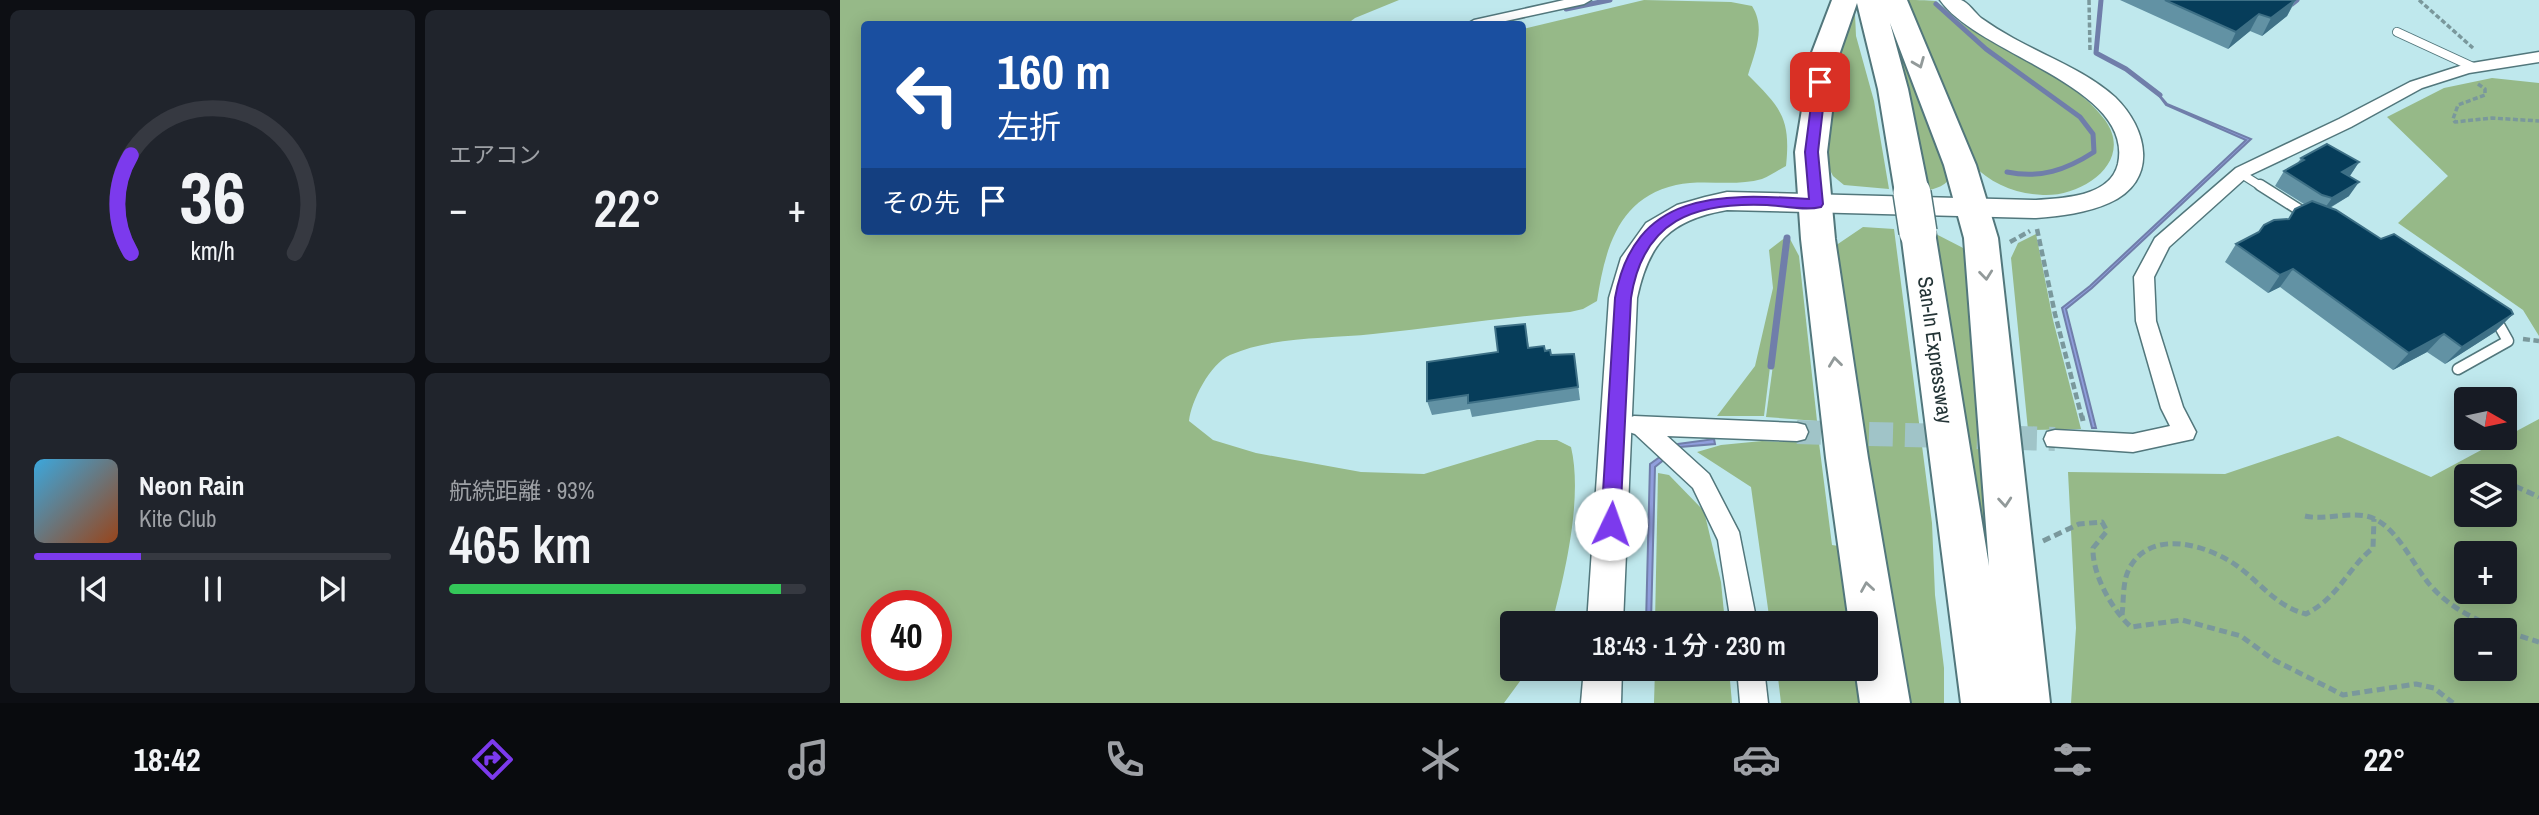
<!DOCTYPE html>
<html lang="ja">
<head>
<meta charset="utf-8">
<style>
	body { margin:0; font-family:"Archivo Narrow","Noto Sans JP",sans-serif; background:#20242c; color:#f1f3f6; height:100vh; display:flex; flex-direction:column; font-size:26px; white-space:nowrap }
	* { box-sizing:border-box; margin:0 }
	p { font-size:23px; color:#9ea1a6 }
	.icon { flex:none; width:38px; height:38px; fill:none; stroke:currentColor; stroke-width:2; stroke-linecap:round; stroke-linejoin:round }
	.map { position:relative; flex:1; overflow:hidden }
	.drawer { display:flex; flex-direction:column; gap:10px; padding:10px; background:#0d0f14; width:840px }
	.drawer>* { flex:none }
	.banner { position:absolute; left:21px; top:21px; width:665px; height:214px; border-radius:7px; box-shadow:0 4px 18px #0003; background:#1a4fa0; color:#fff; overflow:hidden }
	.needle { width:46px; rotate:99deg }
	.controls { position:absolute; left:1614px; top:387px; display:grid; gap:14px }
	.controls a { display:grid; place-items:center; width:63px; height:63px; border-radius:7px; background:#171b24; box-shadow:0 4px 18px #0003; font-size:35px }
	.speed { position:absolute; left:21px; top:590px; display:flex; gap:14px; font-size:35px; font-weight:700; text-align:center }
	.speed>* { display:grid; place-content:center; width:91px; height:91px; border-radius:50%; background:#171b24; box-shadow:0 4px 18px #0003; line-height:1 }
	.speed .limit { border:10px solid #d22; background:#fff; color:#111 }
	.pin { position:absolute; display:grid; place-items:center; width:60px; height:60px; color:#fff; margin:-30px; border-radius:14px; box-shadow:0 4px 10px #0006 }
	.me { position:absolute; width:77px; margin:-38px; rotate:3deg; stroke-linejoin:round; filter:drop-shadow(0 0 5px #0008) }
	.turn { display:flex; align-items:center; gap:24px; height:147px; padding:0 21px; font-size:32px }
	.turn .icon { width:91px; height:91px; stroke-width:2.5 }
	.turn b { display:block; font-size:49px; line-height:60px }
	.then { display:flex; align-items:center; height:66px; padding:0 21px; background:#0003; gap:14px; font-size:26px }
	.big { font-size:52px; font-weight:600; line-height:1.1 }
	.drawer .tile { flex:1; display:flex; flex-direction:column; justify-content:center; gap:10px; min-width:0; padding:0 24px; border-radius:10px; background:#20242c }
	.drawer .dial { align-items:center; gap:0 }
	.dial svg { height:182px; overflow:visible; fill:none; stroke:#363941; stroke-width:7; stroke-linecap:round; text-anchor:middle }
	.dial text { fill:#f1f3f6; stroke:none }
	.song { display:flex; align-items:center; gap:21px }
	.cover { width:84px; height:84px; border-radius:10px; background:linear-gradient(135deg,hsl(200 70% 55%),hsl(20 70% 35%)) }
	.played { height:7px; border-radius:4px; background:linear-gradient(90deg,#7c3aed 30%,#363941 30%) }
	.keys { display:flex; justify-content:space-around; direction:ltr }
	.heat { display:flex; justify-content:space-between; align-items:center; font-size:38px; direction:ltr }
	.charge { height:10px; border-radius:5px; background:linear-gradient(90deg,#34c759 93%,#363941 0) }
	.drawer .tiles { flex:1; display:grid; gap:10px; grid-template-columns:repeat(2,1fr) }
	.trip { position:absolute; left:660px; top:611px; width:378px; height:70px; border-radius:7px; background:#171b24; box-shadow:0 4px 18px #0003; font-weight:600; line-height:70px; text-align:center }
	.dock { display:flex; height:112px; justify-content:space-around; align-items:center; background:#090b0e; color:#9ea1a6 }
	.dock .icon { width:49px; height:49px }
	.dock .selected { color:#7c3aed }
	.dock b { font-size:32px; color:#f1f3f6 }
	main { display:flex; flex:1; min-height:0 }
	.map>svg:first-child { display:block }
	.green { fill:#96b988; fill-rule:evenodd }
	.water { fill:#909edc; stroke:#707eaa; stroke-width:2 }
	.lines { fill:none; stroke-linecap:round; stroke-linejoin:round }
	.stream-far1 { stroke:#707eaa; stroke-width:5 }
	.stream { stroke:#707eaa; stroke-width:7 }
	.street-tunnel { stroke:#a0c4c8; stroke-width:24; stroke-dasharray:24 12; stroke-linecap:butt }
	.lane-far1-casing { stroke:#52777c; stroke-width:10 }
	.lane-casing { stroke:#52777c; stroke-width:13 }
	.street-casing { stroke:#52777c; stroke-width:3 }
	.secondary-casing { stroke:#52777c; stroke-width:3 }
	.highway-casing { stroke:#52777c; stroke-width:4 }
	.path-far2 { stroke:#7a989c; stroke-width:3.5; stroke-dasharray:5 2.5; stroke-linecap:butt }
	.path-far1 { stroke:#7a989c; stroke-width:4.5; stroke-dasharray:7 3.5; stroke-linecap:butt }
	.path { stroke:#7a989c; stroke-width:5; stroke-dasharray:8 4.5; stroke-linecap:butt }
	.lane-far1 { stroke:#fff; stroke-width:8 }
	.lane { stroke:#fff; stroke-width:10 }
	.street { fill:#fff; fill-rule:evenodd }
	.secondary { fill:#fff; fill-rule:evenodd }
	.highway { fill:#fff; fill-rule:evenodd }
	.highway-bridge-casing { stroke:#52777c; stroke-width:40; stroke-linecap:butt }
	.highway-bridge { stroke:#fff; stroke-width:37 }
	.wall { fill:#6292a4 }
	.shaded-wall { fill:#3e7086 }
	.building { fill:#063d5a; stroke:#3e7086; stroke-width:2 }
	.oneway { stroke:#929a9a }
	.route { fill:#7c3aed; stroke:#51269a; stroke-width:2 }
	.labels { text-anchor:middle; stroke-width:7; stroke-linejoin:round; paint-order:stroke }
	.street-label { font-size:21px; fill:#243436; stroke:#fff }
</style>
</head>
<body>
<main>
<section class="drawer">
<div class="tiles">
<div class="tile dial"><svg viewBox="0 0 100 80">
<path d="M14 69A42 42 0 1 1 86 69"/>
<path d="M14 69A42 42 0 0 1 14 26" stroke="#7c3aed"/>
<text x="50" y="56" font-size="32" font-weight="700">36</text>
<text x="50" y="72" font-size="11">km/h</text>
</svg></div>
<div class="tile"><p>エアコン</p>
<div class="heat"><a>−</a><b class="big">22°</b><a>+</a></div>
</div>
<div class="tile">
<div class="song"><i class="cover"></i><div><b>Neon Rain</b><p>Kite Club</p></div></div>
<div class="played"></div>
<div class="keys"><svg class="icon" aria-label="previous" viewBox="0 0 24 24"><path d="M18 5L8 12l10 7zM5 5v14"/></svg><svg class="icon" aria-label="pause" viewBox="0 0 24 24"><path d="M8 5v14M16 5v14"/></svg><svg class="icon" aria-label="next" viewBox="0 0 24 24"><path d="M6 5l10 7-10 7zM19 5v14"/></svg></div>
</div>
<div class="tile"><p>航続距離 · 93%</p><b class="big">465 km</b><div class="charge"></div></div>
</div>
</section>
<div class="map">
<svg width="1699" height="703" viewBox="0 0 1699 703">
	<rect width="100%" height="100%" fill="#bfe8ed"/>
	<!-- green -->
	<g class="green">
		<path d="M0,0H559L515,18L507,24H24V231H682L683,29L804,0L891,2L912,6C926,28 915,52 908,75C941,108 951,118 946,166C938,170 930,176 922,179C895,187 863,179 836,185C778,198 765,249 757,301L743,309L730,312C664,317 599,327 533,334C487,339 433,336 390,355C370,364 351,401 349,421L373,440L416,453L521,472L584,474L697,440H717L731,447C743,498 725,573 712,623H672V668L689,669L664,703H0ZM37,606H96V665H37Z"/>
		<path d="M1041,0L1114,173C1106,186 1097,189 1083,191L1064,93L1062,62Z"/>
		<path d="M1064,0C1072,0 1088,0 1095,1C1102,5 1109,13 1115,19C1128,28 1142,36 1156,44C1193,64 1239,85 1265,120C1295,162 1242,197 1203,195C1176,194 1151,184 1132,164Z"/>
		<path d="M1013,14H1015L1016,36L1034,101L1049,189L1004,185L993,176L987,164L990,88Z"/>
		<path d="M1652,78L1699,83V336L1683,310L1558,223L1608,176L1547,117L1604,88Z"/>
		<path d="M1023,227L1054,229L1092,523L1095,595L1104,668V703H1064L992,248Z"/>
		<path d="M1092,232L1129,251L1155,579L1139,522Z"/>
		<path d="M1196,234L1213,320L1241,429L1188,430L1171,258L1178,243Z"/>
		<path d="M946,237L924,416H877L915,366L933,288L929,250Z"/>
		<path d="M950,239L959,256L977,421L926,417Z"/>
		<path d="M1699,419V703H1231L1236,628L1228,472L1385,474L1498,436L1591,477ZM1626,476H1664V514H1626ZM1626,553H1664V592H1626ZM1626,630H1664V668H1626Z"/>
		<path d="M922,441L979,443L992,545L1005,547L1017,623H930L911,487L857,452L881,445Z"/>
		<path d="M818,473L829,475L864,511L881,582L885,623H815Z"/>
		<path d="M815,669H889L892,703H814Z"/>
		<path d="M937,669H1025L1031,703H941Z"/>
	</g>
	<!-- water -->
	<g class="water">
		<path d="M1314,89L1327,104L1411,139L1252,288L1226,309L1256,428H1252L1222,308L1250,286L1406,140L1326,105Z"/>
		<path d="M874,439L875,444L840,447L815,467L811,623H806L810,464L838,444Z"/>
	</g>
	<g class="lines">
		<!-- stream-far1 -->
		<g class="stream-far1">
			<path d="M1261,0L1256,53L1286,69L1320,95"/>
			<path d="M1440,0L1452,4L1457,0"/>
			<path d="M1096,4L1146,49L1240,117L1253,134L1254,152C1226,170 1200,179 1167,172"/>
			<path d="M726,9L770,0"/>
		</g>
		<!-- stream -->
		<path class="stream" d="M931,366L947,238"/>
		<!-- street-tunnel -->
		<path class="street-tunnel" d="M957,432L1215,439"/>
		<!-- lane-far1 casing -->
		<g class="lane-far1-casing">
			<g id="lane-far1">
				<path d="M1557,32L1633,67"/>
				<path d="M1400,173L1422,187"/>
			</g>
		</g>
		<!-- lane casing -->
		<g class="lane-casing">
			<g id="lane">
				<path d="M1420,185L1469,216"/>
				<path d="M1618,369L1668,341L1654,316"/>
			</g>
		</g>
		<!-- street casing -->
		<g class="street-casing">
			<g id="street">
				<path d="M724,0H751L744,4L652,24H627L634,20Z"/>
				<path d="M1699,52V62L1629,73L1582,88L1511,127L1408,176L1329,247L1314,277L1316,321L1343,407L1356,432L1353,439L1293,452L1207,446L1204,439L1207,432L1215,430L1293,434L1330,426L1321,408L1296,321L1294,277L1315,238L1396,168L1499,119L1570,82L1626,64Z"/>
				<path d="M794,416L957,423L965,425L968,432L965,439L957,441L827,436L869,474L899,532L917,623H891L878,540L853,488L795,434L786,431L783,425L786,419Z"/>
				<path d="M897,668H924L928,703H900Z"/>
			</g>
		</g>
		<!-- secondary casing -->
		<g class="secondary-casing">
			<g id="secondary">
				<path d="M1100,0C1106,0 1116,0 1121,0C1128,2 1135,13 1141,18C1151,25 1162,32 1173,38C1207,57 1246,71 1275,97C1308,129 1319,181 1269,203C1247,213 1221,216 1196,218L887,210C830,220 809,242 797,298L783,623H747L769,298L781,258L806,223L837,205L865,197L887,192L1196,200C1223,198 1270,197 1278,164C1295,86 1138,55 1100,0Z"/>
				<path d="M744,668H782L781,703H741Z"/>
			</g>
		</g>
		<!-- highway casing -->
		<g class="highway-casing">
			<path id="highway" d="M992,0H1067L1136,165L1158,238L1210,703H1121L1061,232L1066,224L1078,220L1090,224L1095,232L1149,566L1124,238L1104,165L1050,23L1068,89L1089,193L1084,201L1072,204L1060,201L1055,193L1038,89L1017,3L999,55L987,152L995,239L1028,458L1070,703H1020L1015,668H1026V623H1009L986,458L961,239L955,152L971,55Z"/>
		</g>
		<!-- path-far2 -->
		<g class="path-far2">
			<path d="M1249,0L1250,50"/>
			<path d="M1579,0L1633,48"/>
			<path d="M1638,84L1645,89V95L1618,105L1613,119L1615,122L1652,118L1699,121"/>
		</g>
		<!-- path-far1 -->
		<g class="path-far1">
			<path d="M1197,229L1215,314L1242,418"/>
			<path d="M1170,242L1190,231"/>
			<path d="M1683,339L1699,341"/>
		</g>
		<!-- path -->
		<g class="path">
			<path d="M1242,416L1243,421"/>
			<path d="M1664,481L1699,497"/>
			<path d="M1465,516C1487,521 1514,509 1535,519C1559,531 1573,565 1590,585C1617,617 1661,630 1699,642"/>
			<path d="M1203,541L1239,524L1262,522L1267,531L1253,548C1252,574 1272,610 1291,627L1342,620L1401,636L1432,659L1503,695L1576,684L1594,688L1613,703"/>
			<path d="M1282,615C1284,600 1282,581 1290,567C1313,527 1371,546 1400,568C1422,585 1438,607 1466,614C1500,596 1506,570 1533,548L1534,519"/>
		</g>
		<!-- lane-far1 -->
		<use href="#lane-far1" class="lane-far1"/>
		<!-- lane -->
		<use href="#lane" class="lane"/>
		<!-- street -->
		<use href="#street" class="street"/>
		<!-- secondary -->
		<use href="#secondary" class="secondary"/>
		<!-- highway -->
		<use href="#highway" class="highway"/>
		<!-- highway-bridge casing -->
		<g class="highway-bridge-casing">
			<path id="highway-bridge" d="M1072,193L1078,232"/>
		</g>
		<!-- highway-bridge -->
		<use href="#highway-bridge" class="highway-bridge"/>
	</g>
	<!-- wall -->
	<g class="wall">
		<path d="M1280,0H1456L1447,16L1422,36L1410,31L1388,49Z"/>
		<path d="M1461,158L1519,162L1510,176L1509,196L1490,208L1541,239L1673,314L1655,332L1605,364L1587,352L1553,370L1440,287L1428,293L1385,262L1396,244L1449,219L1464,204L1435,186L1444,171L1457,164Z"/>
		<path d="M685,324L689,348L705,351L711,355L734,354L740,400L632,417L630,409L592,415L587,401L658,352Z"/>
	</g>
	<!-- shaded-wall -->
	<g class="shaded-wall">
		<path d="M1455,0L1447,16L1422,36L1431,18Z"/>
		<path d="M1419,14L1410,31L1388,49L1396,32Z"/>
		<path d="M1519,162L1509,177L1502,172Z"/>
		<path d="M1519,182L1509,196L1482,212L1492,198Z"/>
		<path d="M1453,269L1440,287L1428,293L1440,275Z"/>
		<path d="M1673,314L1655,332L1605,364L1622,347Z"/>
		<path d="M1604,334L1587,352L1553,370L1569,353Z"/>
	</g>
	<!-- building -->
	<g class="building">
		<path d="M1325,0H1455L1431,18L1419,14L1396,32Z"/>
		<path d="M1487,144L1519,162L1502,172L1519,182L1492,198L1482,195L1444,171L1464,160L1461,158Z"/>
		<path d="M1472,201L1496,210L1541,239L1554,234L1671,310L1673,314L1622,347L1604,334L1569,353L1453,269L1440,275L1396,244L1419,232L1424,225L1434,220L1449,219L1455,209Z"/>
		<path d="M685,324L688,348L704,346L705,351L710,350L711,355L734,354L738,387L628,403V395L587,401V362L658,352L655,327Z"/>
	</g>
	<!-- one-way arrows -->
	<defs><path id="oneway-chevron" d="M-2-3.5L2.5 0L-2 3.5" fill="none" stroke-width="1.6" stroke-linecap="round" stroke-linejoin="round" transform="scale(1.75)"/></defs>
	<g class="oneway">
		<use href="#oneway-chevron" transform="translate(1079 63) rotate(68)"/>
		<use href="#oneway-chevron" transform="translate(1146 275) rotate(84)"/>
		<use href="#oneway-chevron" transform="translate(995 362) rotate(-97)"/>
		<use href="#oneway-chevron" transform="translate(1165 502) rotate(85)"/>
		<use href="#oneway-chevron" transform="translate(1027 587) rotate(-99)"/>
	</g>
	<!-- route -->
	<path class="route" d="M980,78L986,82L978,152L983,204L981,207C965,211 944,206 927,205C854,202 803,220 791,298L780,524L777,530L771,532L764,530L761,524L775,298C794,191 879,193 969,199L965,152L974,82Z"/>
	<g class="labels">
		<!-- street labels -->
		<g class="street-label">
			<text transform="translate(1095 350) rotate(82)" y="7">San-In Expressway</text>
		</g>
	</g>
</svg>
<div class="controls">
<a><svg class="needle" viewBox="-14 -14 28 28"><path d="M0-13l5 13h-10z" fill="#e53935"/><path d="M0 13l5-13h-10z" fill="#9ea1a6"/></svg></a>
<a><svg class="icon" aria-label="layers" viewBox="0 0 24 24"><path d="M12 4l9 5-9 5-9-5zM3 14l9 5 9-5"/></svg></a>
<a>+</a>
<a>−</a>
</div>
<div class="speed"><div class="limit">40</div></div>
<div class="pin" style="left:980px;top:82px;background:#d93025"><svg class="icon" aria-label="arrive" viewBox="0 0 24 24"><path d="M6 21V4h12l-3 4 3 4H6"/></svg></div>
<svg class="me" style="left:771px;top:524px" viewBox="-20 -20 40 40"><circle r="19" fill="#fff"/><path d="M0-13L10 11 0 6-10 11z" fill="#7c3aed"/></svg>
<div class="trip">18:43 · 1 分 · 230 m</div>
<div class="banner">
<div class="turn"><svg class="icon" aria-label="left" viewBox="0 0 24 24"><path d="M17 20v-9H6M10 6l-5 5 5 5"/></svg><div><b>160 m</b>左折</div></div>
<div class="then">その先<svg class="icon" aria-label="arrive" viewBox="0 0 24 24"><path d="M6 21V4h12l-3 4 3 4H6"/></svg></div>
</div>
</div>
</main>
<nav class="dock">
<b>18:42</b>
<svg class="icon selected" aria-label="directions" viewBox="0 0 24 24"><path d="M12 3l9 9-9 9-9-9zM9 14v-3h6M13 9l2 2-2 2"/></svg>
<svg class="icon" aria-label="music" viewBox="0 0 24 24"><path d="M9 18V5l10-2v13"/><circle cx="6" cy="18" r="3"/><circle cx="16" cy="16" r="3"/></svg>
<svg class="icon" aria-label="phone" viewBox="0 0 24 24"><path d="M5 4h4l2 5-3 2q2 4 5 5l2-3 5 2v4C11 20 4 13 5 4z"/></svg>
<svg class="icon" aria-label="climate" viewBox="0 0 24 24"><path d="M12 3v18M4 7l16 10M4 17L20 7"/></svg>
<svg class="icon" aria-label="car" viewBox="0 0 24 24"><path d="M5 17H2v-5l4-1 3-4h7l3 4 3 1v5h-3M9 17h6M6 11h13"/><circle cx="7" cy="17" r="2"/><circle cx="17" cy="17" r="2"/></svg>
<svg class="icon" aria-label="filters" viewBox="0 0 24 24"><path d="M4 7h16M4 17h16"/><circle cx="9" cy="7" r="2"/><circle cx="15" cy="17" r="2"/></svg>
<b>22°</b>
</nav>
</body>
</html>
